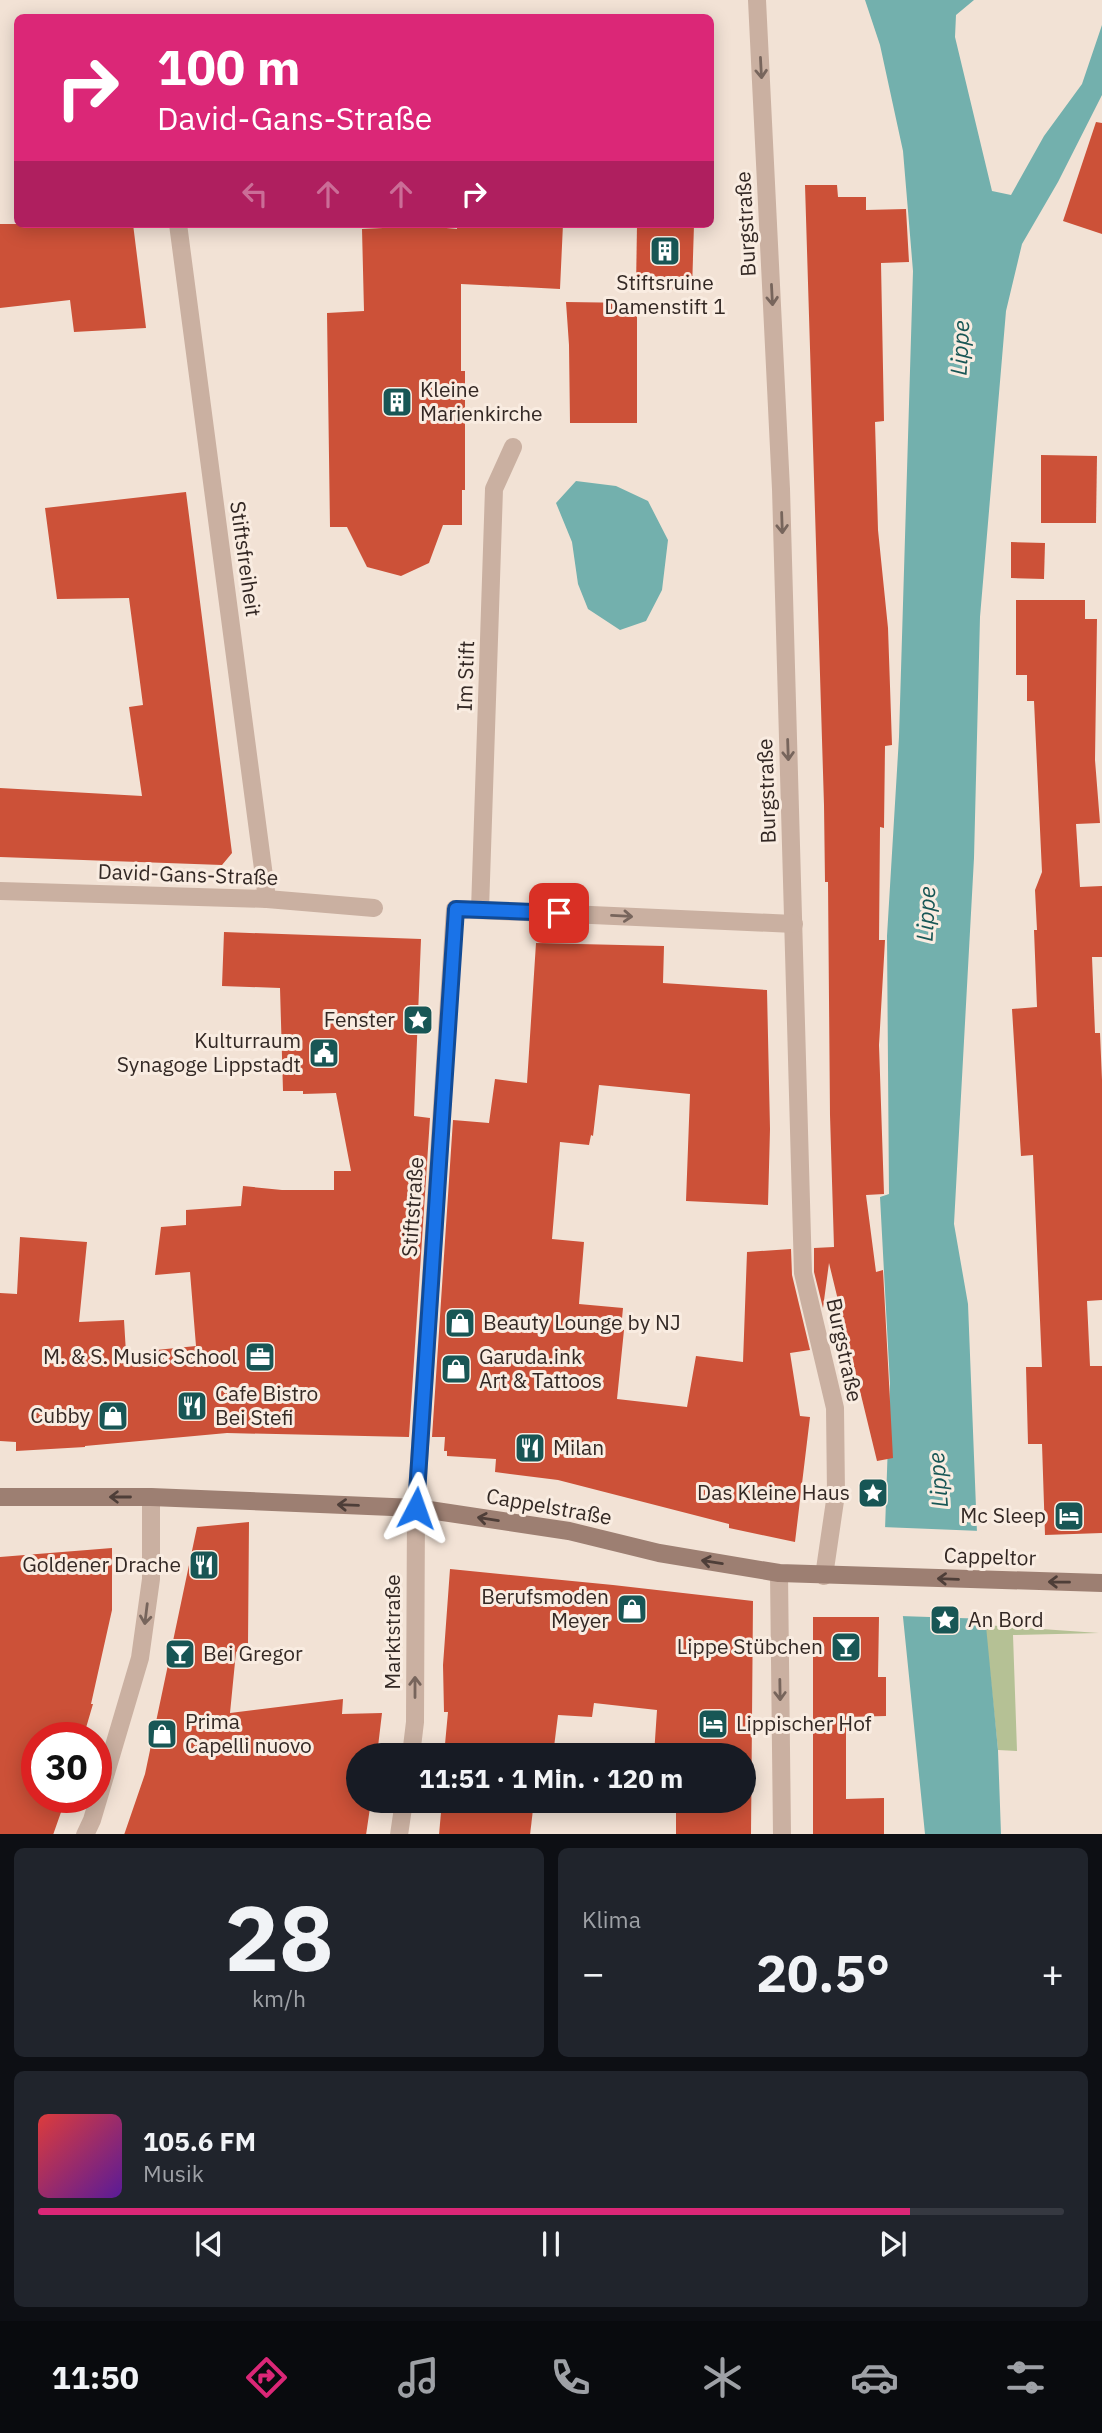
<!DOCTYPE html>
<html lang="de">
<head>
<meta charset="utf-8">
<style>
	body { margin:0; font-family:"IBM Plex Sans",sans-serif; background:#20242c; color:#f1f3f6; height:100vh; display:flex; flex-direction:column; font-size:26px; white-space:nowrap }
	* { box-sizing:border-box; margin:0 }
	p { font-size:23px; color:#9ea1a6 }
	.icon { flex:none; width:38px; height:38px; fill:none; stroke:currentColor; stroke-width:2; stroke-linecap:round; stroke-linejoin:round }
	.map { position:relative; height:1834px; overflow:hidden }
	.details { display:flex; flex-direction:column; gap:14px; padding:14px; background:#0d0f14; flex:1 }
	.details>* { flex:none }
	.guide { position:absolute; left:14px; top:14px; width:700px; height:214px; border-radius:10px; box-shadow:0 4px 18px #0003; background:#db2777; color:#fff; overflow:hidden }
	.speed { position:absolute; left:21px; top:1722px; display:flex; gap:14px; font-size:35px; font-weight:700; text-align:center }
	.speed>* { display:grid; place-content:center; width:91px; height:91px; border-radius:50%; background:#171b24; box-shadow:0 4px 18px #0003; line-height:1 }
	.speed .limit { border:10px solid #d22; background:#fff; color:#111 }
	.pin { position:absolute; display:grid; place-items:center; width:60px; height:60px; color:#fff; margin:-30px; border-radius:14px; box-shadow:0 4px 10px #0006 }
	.me { position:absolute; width:77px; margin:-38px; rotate:4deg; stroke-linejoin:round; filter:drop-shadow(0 0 5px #0008) }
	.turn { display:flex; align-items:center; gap:24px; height:147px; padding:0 28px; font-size:32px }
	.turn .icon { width:91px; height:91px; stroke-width:2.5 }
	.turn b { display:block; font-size:49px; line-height:60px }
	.lanes { display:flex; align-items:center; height:66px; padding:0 28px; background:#0003; justify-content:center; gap:35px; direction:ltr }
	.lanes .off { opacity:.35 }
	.big { font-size:52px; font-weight:800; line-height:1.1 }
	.details .card { flex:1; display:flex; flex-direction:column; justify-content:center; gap:10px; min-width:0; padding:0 24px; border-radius:10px; background:#20242c }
	.details .dial { align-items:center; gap:0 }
	.dial b { font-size:91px; line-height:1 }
	.song { display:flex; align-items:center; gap:21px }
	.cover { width:84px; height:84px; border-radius:10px; background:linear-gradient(135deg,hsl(0 70% 55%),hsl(270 70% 35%)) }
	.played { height:7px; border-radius:4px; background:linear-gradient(90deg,#db2777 85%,#363941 85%) }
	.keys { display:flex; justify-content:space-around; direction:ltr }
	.heat { display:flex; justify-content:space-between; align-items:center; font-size:38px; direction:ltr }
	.details .tiles { flex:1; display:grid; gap:14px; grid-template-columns:1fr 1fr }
	.card:last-child { grid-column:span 2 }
	.trip { position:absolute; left:346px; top:1743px; width:410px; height:70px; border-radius:35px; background:#171b24; box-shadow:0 4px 18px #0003; font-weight:800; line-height:70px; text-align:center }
	.dock { display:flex; height:112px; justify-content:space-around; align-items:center; background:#090b0e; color:#9ea1a6 }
	.dock .icon { width:49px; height:49px }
	.dock .current { color:#db2777 }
	.dock b { font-size:32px; color:#f1f3f6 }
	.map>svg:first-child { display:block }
	.green { fill:#b5c195 }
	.water { fill:#73b0ad }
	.pier { fill:#f2e2d5 }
	.building { fill:#cc5138 }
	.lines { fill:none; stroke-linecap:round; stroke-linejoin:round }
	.lane { stroke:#cab0a1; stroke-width:18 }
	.street { stroke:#cab0a1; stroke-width:18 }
	.secondary { stroke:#9d7f72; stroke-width:18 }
	.oneway { stroke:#77655c }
	.oneway2 { stroke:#4e3e38 }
	.route-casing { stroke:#114b97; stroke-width:18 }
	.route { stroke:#1a73e8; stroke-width:12 }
	.labels { text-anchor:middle; stroke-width:6; stroke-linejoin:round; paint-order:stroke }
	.street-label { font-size:21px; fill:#332824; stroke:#f9ece1 }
	.poi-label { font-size:21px; fill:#332824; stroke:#f9ece1; text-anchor:start }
	.water-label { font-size:23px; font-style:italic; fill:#185655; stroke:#f9ece1 }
</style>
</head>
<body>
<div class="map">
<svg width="1102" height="1835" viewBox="0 0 1102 1835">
	<rect width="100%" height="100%" fill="#f2e2d5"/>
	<!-- green -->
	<path class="green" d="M985,1625L1099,1633L1013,1635L1017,1751L998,1750Z"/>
	<!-- water -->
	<g class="water">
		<path d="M865,0H974L956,15L955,37L992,191L1011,195L1044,136L1082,84L1102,25V95L1058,182L1022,244L1006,311L980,617L974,858L954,1224L968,1304L977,1533L998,1750L1001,1834H925L903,1617L885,1530L890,1384L880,1197L889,1194L887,936L899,737L913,271L903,151L880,45Z"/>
		<path d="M576,481L616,486L648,501L668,540L662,590L646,621L620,630L588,609L578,584L572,542L556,503Z"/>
	</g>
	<!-- pier -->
	<path class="pier" d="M882,1527L981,1531L988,1619L900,1616Z"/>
	<!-- building -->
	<g class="building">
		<path d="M1096,122L1102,123V234L1063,221Z"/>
		<path d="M805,185H837L838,197H866V210L906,209L909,262L881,263L884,421L875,422L878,530L888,628L892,745L885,746L884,828L880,827L879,940H885L879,1045L884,1194L866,1195L876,1272L883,1270L893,1458L877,1461L829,1263L823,1308L814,1272V1248L834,1247L830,1115L828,882H825L824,805Z"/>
		<path d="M0,224H133L146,328L74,332L70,300L0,308Z"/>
		<path d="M457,224H563L560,289L461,284V371H465V490H462V525H443L429,563L401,576L367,567L347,527H330L327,313L364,311L362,229L425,226L457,229Z"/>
		<path d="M637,224H694L692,290L636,289Z"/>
		<path d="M566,302L637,303V423H570L569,345Z"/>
		<path d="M1041,455L1097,456L1096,523H1041Z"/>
		<path d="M186,492L232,853L222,865L0,857V788L142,796L129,707L143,705L129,598L57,599L45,508Z"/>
		<path d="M1011,542L1045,543L1044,579L1011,578Z"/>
		<path d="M1016,600H1085V619H1097L1095,760L1100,823L1076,824L1080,887L1102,886V957H1092L1095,1033H1100L1102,1080V1300L1087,1301L1090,1366H1102V1533L1045,1535L1042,1444H1028L1026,1367H1042L1033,1155L1021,1156L1012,1009L1037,1007L1034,930H1037L1035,890L1042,872L1034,701H1027V675H1016Z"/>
		<path d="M224,932L421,939L414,1116L430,1118L409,1437L227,1433L85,1446V1447L16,1451V1442L0,1441V1293L17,1294L20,1237L87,1242L79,1322L124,1320L126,1353L196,1346L190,1272L155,1275L161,1227L186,1225V1210L241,1206L243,1186L282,1190H334V1171H351L336,1093L303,1094V1091H283L280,988L222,986Z"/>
		<path d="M536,943L664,946L663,983L767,990L770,1129L768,1205L686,1201L690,1094L599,1085L593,1136L591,1135L589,1145L560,1142L552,1239L584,1242L579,1304L623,1308L621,1329L624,1330L617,1399L687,1407L696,1356L743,1362L747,1252L791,1249L792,1275L810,1350L790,1353L800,1416L810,1417L795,1542L729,1528V1524L558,1480L495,1472L496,1459L447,1456V1451H444L445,1437H432L453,1120L489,1123L495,1079L527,1083Z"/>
		<path d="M249,1522L248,1644L236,1652L230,1713L343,1699L342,1714L382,1713L377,1755H359V1801H371L366,1835H124L145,1774L197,1527Z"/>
		<path d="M112,1548V1610L91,1704H93L83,1738H37V1797L66,1798L53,1835H0V1557Z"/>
		<path d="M450,1569L613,1585L753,1601L751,1835H676V1802H650L744,1801V1755H654L657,1710L594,1703L592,1717L558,1715L553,1755H444L448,1712H444L443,1665Z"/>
		<path d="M813,1617H879L878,1677H886V1716L846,1717V1799L884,1798V1835H813Z"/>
		<path d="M442,1801H534L530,1835H439Z"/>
	</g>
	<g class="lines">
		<!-- lane -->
		<path class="lane" d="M480,910L494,489L513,447"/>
		<!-- street -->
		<g class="street">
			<path d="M757,0L781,489L803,1273L835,1408L836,1494L824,1576"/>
			<path d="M178,224L267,899"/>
			<path d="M0,891L267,899L374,908"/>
			<path d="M779,1573L782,1835"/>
			<path d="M411,1755L415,1722L416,1508L455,909L794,924"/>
			<path d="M85,1835L92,1820L140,1658L151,1579V1497"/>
			<path d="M399,1835L404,1801"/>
		</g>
		<!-- secondary -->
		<path class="secondary" d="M0,1497H151L416,1508L569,1531L659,1553L779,1573L1102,1583"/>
	</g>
	<!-- one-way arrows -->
	<defs><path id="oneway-shaft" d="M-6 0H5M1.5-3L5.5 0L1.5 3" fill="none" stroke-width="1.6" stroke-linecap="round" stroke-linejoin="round" transform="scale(1.75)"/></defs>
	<g class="oneway">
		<use href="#oneway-shaft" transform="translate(761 68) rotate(87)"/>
		<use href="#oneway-shaft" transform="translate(772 295) rotate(87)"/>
		<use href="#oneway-shaft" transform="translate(782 523) rotate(88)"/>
		<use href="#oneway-shaft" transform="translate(788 750) rotate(88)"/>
		<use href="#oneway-shaft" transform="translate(622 916) rotate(3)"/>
		<use href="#oneway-shaft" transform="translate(146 1614) rotate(97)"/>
		<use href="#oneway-shaft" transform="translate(415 1687) rotate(-90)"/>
		<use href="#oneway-shaft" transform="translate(780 1690) rotate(89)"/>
	</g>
	<g class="oneway2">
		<use href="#oneway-shaft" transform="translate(120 1497) rotate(-180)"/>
		<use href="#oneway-shaft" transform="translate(348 1505) rotate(-178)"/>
		<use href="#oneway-shaft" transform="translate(488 1519) rotate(-171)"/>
		<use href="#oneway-shaft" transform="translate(712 1562) rotate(-171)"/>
		<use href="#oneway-shaft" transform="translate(948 1579) rotate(-178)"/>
		<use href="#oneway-shaft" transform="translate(1059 1582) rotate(-179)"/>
	</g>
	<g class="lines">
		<!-- route casing -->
		<g class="route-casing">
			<path id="route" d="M416,1508L456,909L559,913"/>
		</g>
		<!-- route -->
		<use href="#route" class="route"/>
	</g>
	<!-- icons -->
	<defs>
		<g id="building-square" transform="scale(1.575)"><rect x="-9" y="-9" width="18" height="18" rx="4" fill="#185655" stroke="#f9ece1"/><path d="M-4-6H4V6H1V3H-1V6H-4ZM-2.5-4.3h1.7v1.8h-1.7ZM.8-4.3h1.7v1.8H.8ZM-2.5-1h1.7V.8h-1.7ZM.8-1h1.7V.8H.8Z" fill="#fff"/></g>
		<g id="sight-square" transform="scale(1.575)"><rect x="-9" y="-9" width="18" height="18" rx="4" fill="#185655" stroke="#f9ece1"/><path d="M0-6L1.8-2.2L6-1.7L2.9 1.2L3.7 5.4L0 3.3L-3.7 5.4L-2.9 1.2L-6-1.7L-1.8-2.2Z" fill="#fff"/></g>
		<g id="civic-square" transform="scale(1.575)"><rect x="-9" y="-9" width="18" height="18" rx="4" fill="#185655" stroke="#f9ece1"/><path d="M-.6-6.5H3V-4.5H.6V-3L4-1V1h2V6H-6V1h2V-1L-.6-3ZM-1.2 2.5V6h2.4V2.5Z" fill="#fff"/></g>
		<g id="shop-square" transform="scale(1.575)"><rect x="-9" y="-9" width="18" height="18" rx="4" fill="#185655" stroke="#f9ece1"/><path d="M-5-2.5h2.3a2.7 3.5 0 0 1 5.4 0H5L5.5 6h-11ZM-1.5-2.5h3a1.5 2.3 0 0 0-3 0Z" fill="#fff"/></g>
		<g id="office-square" transform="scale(1.575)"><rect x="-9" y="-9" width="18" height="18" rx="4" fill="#185655" stroke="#f9ece1"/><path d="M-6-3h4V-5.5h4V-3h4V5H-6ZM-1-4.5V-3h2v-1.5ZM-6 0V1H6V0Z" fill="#fff"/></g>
		<g id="restaurant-square" transform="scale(1.575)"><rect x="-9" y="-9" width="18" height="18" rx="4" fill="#185655" stroke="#f9ece1"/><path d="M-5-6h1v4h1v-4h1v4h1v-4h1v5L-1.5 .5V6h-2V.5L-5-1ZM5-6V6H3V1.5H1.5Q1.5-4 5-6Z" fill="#fff"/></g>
		<g id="hotel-square" transform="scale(1.575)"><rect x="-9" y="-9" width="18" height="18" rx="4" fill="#185655" stroke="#f9ece1"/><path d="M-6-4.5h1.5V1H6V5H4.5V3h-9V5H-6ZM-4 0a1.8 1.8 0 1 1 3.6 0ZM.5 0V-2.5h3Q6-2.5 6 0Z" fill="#fff"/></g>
		<g id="bar-square" transform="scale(1.575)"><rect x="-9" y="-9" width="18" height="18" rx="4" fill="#185655" stroke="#f9ece1"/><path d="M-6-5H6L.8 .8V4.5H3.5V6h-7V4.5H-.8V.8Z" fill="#fff"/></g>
	</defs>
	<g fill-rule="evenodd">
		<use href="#building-square" x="665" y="251"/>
		<use href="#building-square" x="397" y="402"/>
		<use href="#sight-square" x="418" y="1020"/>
		<use href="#civic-square" x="324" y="1053"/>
		<use href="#shop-square" x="460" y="1323"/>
		<use href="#office-square" x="260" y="1357"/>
		<use href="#shop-square" x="456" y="1369"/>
		<use href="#restaurant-square" x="192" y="1406"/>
		<use href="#shop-square" x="113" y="1416"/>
		<use href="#restaurant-square" x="530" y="1448"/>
		<use href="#sight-square" x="873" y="1493"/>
		<use href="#hotel-square" x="1069" y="1516"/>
		<use href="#restaurant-square" x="204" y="1565"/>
		<use href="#shop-square" x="632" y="1609"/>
		<use href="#sight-square" x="945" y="1620"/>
		<use href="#bar-square" x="846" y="1647"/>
		<use href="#bar-square" x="180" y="1654"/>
		<use href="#hotel-square" x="713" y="1724"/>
		<use href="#shop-square" x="162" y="1734"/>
	</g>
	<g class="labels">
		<!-- street labels -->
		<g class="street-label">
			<text transform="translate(746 224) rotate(-93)" y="7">Burgstraße</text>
			<text transform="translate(245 559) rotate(82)" y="7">Stiftsfreiheit</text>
			<text transform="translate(466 676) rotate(-88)" y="7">Im Stift</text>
			<text transform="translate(767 791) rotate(-92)" y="7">Burgstraße</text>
			<text transform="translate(188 875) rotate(2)" y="7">David-Gans-Straße</text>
			<text transform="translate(413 1207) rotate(-86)" y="7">Stiftstraße</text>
			<text transform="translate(844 1350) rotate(78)" y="7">Burgstraße</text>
			<text transform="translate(549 1507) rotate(10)" y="7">Cappelstraße</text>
			<text transform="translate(990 1557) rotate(2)" y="7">Cappeltor</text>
			<text transform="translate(393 1632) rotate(-90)" y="7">Marktstraße</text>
		</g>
		<!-- poi labels -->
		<g class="poi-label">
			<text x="665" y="290" text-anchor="middle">Stiftsruine<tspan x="665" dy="24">Damenstift 1</tspan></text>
			<text x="420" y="397">Kleine<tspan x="420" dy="24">Marienkirche</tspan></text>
			<text x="395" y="1027" text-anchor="end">Fenster</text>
			<text x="301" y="1048" text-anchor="end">Kulturraum<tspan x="301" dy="24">Synagoge Lippstadt</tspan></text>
			<text x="483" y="1330">Beauty Lounge by NJ</text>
			<text x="237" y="1364" text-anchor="end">M. &amp; S. Music School</text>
			<text x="479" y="1364">Garuda.ink<tspan x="479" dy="24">Art &amp; Tattoos</tspan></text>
			<text x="215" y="1401">Cafe Bistro<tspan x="215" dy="24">Bei Stefi</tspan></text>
			<text x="90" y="1423" text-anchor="end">Cubby</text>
			<text x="553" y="1455">Milan</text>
			<text x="850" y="1500" text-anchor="end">Das Kleine Haus</text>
			<text x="1046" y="1523" text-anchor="end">Mc Sleep</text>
			<text x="181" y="1572" text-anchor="end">Goldener Drache</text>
			<text x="609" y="1604" text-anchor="end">Berufsmoden<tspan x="609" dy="24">Meyer</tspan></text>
			<text x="968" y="1627">An Bord</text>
			<text x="823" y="1654" text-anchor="end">Lippe Stübchen</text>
			<text x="203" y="1661">Bei Gregor</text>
			<text x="185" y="1729">Prima<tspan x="185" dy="24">Capelli nuovo</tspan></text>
			<text x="736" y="1731">Lippischer Hof</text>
		</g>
		<!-- water labels -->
		<g class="water-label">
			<text transform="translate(960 348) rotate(-87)" y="8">Lippe</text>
			<text transform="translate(926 914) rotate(-87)" y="8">Lippe</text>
			<text transform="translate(938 1480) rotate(-94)" y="8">Lippe</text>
		</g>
	</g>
</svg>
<div class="speed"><div class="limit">30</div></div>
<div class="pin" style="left:559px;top:913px;background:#d93025"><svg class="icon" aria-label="arrive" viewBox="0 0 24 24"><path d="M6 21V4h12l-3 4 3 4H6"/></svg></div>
<svg class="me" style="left:416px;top:1508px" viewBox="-20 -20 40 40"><path d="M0-17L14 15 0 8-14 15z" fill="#1a73e8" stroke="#fff" stroke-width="4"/></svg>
<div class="trip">11:51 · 1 Min. · 120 m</div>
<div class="guide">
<div class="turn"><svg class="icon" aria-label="right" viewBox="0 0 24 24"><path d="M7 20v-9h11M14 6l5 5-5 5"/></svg><div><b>100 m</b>David-Gans-Straße</div></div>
<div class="lanes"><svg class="icon off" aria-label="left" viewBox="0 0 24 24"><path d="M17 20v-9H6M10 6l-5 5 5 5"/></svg><svg class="icon off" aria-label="ahead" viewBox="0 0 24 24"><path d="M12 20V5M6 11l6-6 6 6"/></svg><svg class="icon off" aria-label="ahead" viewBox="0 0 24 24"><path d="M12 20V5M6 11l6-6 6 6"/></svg><svg class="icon" aria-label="right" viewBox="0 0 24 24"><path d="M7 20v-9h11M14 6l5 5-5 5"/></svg></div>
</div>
</div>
<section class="details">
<div class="tiles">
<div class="card dial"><b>28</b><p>km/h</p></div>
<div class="card"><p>Klima</p>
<div class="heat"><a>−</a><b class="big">20.5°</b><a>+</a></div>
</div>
<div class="card">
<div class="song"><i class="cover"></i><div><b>105.6 FM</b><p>Musik</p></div></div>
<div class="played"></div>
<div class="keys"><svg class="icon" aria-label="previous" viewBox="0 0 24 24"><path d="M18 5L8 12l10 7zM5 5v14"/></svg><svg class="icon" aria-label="pause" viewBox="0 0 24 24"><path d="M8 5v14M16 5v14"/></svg><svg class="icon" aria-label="next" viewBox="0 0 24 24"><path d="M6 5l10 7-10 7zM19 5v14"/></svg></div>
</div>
</div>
</section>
<nav class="dock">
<b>11:50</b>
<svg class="icon current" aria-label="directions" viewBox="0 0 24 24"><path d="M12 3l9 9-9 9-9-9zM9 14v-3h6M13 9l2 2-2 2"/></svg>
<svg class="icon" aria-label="music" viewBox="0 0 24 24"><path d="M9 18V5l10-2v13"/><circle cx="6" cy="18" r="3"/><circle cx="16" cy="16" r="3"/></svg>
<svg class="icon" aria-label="phone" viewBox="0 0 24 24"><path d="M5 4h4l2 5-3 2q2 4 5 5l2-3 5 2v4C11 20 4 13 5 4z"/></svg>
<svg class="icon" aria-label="climate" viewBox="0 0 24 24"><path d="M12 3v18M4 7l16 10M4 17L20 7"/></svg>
<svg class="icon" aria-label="car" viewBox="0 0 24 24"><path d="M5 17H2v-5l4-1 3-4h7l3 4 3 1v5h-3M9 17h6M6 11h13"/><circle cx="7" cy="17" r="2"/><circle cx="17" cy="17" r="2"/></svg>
<svg class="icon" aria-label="filters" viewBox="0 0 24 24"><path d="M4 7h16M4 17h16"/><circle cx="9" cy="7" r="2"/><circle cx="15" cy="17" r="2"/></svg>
</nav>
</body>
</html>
